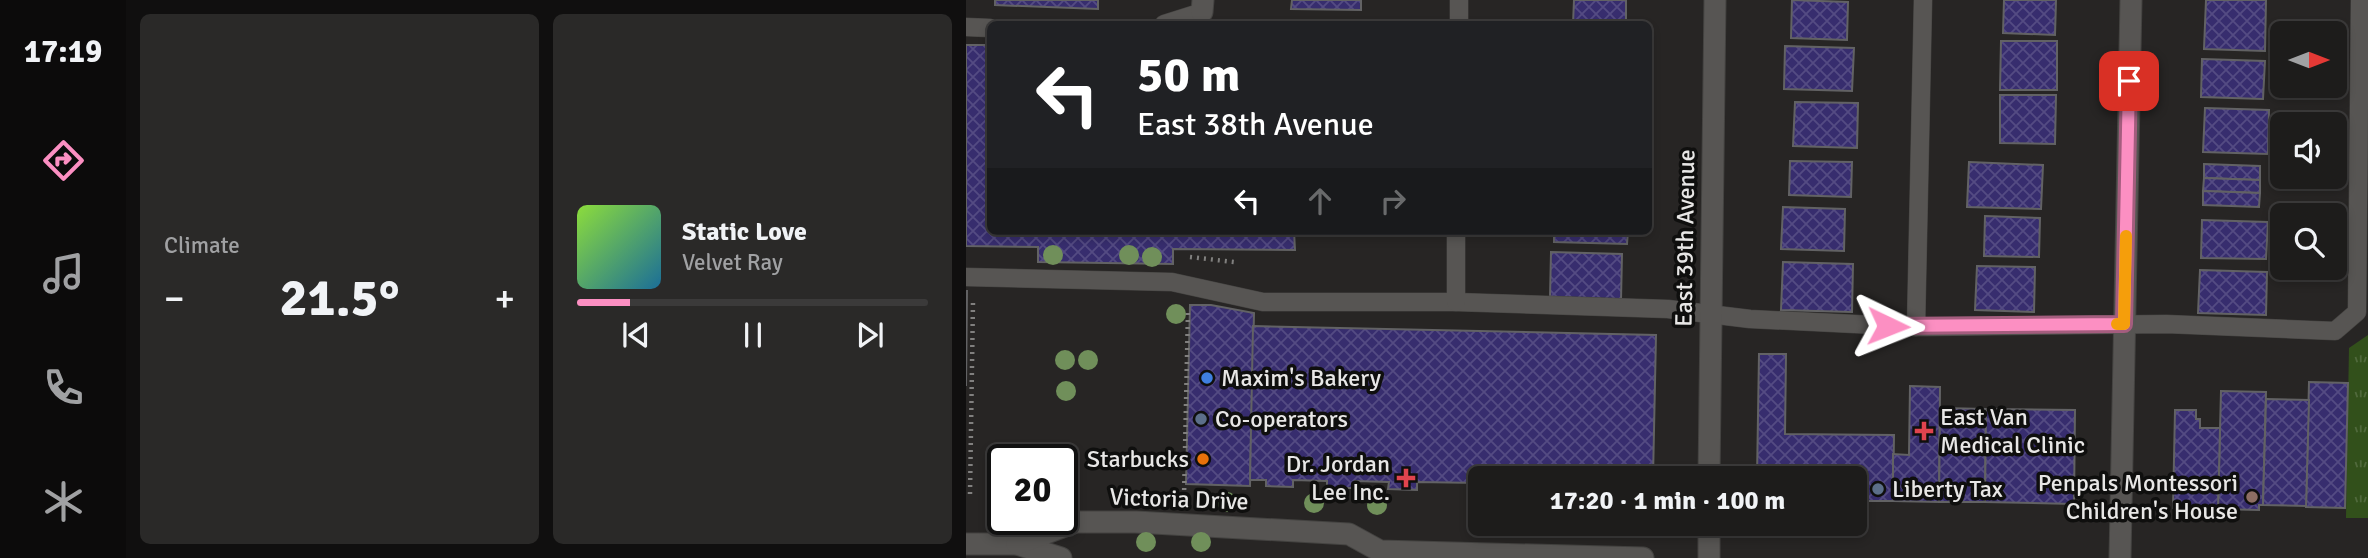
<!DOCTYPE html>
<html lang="en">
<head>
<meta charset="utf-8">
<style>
	body { margin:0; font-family:Signika,sans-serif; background:#2a2928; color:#f1f3f6; height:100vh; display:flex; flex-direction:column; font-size:26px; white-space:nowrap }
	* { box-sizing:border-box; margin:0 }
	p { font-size:23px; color:#a0a1a3 }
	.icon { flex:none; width:38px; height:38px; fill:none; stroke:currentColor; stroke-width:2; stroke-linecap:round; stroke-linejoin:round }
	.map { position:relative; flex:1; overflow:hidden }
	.side { display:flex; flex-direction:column; gap:14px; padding:14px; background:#100f0f; width:840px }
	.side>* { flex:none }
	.guide { position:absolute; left:21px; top:21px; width:665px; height:214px; border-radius:10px; box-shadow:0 4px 10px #0003,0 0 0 2px #3b3a3a; background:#202124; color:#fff; overflow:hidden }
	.needle { width:46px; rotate:90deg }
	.fabs { position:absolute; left:1304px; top:21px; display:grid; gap:14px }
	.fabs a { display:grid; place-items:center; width:77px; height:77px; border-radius:10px; background:#1d1c1b; box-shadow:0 4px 10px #0003,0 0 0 2px #3b3a3a; font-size:35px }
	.speed { position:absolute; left:21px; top:444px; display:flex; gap:14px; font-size:35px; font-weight:700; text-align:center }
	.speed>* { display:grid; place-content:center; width:91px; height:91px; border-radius:50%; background:#1d1c1b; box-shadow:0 4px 10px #0003,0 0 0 2px #3b3a3a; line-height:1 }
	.speed .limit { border:4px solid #111; border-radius:10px; background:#fff; color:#111 }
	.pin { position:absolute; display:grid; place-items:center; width:60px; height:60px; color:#fff; margin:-30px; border-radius:14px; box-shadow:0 4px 10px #0006 }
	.me { position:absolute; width:77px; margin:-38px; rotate:92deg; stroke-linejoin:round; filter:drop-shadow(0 0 5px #0008) }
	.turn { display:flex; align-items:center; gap:24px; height:147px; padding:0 35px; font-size:32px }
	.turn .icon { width:91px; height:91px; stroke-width:2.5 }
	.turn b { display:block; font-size:49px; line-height:60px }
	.lanes { display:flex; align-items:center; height:66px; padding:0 35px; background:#0003; justify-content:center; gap:35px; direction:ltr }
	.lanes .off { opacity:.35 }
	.big { font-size:52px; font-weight:700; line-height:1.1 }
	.side .tile { flex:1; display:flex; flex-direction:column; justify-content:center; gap:10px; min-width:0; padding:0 24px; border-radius:10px; background:#2a2928 }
	.song { display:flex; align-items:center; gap:21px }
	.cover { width:84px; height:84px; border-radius:10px; background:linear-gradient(135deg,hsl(90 70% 55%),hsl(200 70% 35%)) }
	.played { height:7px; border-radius:4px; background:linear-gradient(90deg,#fc8fc2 15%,#3b3a3a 15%) }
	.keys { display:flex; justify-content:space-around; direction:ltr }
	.heat { display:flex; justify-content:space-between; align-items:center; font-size:38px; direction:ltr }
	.side .tiles { flex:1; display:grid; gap:14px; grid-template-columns:repeat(2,1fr) }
	.trip { position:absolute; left:502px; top:466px; width:399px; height:70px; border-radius:10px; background:#1d1c1b; box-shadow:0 4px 10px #0003,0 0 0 2px #3b3a3a; font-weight:700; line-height:70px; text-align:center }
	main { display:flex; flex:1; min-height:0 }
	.tab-bar { display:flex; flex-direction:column; width:126px; justify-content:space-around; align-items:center; background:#0c0b0b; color:#a0a1a3 }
	.tab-bar .icon { width:49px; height:49px }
	.tab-bar .active { color:#fc8fc2 }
	.tab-bar b { font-size:32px; color:#f1f3f6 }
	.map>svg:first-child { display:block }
	.grass { fill:url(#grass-tufts) }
	.building { fill:url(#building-cross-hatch); stroke:#626264; stroke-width:2 }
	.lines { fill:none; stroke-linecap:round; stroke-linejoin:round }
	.lane-casing { stroke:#444341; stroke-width:19 }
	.street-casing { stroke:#444341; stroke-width:23 }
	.secondary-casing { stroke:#444341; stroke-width:23 }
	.path { stroke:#81807f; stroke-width:4.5; stroke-dasharray:2 5; stroke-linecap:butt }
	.lane { stroke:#575553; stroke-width:18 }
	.street { stroke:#575553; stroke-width:21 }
	.secondary { stroke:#575553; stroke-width:21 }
	.tree { fill:#708f5a }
	.route-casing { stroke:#a45d7e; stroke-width:18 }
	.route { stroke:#fc8fc2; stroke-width:12 }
	.slow { stroke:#f59e0b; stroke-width:12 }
	.shop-dot { fill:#3f7fe0; stroke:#0f0f0e; stroke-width:2.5 }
	.service-dot { fill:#5c6f8a; stroke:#0f0f0e; stroke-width:2.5 }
	.health-dot { fill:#e0444e; stroke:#0f0f0e; stroke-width:2.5 }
	.food-dot { fill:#e8710a; stroke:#0f0f0e; stroke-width:2.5 }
	.education-dot { fill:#8d6e63; stroke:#0f0f0e; stroke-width:2.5 }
	.labels { text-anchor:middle; stroke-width:7; stroke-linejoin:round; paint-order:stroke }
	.street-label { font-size:24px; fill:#e8e7e6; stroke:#0f0f0e }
	.poi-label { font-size:24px; fill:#e8e7e6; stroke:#0f0f0e; text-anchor:start }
</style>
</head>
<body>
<main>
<nav class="tab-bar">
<b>17:19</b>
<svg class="icon active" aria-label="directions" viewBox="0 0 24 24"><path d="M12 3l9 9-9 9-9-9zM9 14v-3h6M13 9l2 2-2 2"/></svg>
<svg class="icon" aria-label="music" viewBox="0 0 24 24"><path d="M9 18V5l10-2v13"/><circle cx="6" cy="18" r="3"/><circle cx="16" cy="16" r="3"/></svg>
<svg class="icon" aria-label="phone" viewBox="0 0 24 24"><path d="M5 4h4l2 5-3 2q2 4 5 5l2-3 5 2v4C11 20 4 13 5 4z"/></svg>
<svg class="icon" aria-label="climate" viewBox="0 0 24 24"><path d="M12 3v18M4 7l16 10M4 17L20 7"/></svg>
</nav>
<section class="side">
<div class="tiles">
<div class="tile"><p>Climate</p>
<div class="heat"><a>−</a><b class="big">21.5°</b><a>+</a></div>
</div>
<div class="tile">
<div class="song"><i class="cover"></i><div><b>Static Love</b><p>Velvet Ray</p></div></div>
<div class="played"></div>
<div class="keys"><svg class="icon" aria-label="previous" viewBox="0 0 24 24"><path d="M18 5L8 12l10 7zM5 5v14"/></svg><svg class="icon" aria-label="pause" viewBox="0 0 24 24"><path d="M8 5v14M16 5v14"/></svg><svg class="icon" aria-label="next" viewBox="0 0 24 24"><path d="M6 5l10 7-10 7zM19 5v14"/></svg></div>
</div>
</div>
</section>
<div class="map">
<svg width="1402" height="558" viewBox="0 0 1402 558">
	<defs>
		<pattern id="grass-tufts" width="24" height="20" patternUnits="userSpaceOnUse" patternTransform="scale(1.75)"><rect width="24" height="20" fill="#32501b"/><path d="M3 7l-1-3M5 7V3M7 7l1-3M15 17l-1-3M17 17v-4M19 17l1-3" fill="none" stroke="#50693c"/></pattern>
		<pattern id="building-cross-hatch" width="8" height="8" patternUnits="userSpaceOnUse" patternTransform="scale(1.75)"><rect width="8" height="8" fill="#372d6e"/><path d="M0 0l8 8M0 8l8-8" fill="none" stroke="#544b83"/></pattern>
	</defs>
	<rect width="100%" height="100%" fill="#272524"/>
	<!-- grass -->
	<path class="grass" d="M1402,335V518H1380L1383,348Z"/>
	<!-- building -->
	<g class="building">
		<path d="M29,0H132V9L29,5Z"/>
		<path d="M326,0H395V10L325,9Z"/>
		<path d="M608,0H660V24H607Z"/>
		<path d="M826,0L882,2L881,40L825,38Z"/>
		<path d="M1038,0H1090L1089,35L1037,33Z"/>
		<path d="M1240,0H1300L1299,51L1238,49Z"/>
		<path d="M1035,41H1091V90H1034Z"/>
		<path d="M0,45H24V231H328L329,250L207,249V264L72,262V247L0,246Z"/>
		<path d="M819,46L888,48L886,91L818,89Z"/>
		<path d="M1236,59L1299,61L1297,99L1235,97Z"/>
		<path d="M1034,95H1090L1089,144L1034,143Z"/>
		<path d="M829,102L892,103L891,148L827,146Z"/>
		<path d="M1239,108L1303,110L1302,154L1237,152Z"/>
		<path d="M824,161L886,162L885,197L823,195Z"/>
		<path d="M1003,162L1077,165L1075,209L1001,207Z"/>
		<path d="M1238,164L1294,166V180L1238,178Z"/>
		<path d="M1238,178L1294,180V193L1237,191Z"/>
		<path d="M1237,191L1294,193L1293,207L1237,205Z"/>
		<path d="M817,207L879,209L878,251L815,249Z"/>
		<path d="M1019,216L1074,218L1073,257L1018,256Z"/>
		<path d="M1236,220L1302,222L1300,259L1235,258Z"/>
		<path d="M328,231H476V235Z"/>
		<path d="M588,231H662L661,244L588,242Z"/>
		<path d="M585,252L656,254L655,300L584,298Z"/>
		<path d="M817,262L887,264L886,312L815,310Z"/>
		<path d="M1011,266L1069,267L1068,312L1009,310Z"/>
		<path d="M1234,270L1301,272L1300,315L1232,313Z"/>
		<path d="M0,291H1L0,386Z"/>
		<path d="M224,305H245L288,313L284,486L220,484Z"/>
		<path d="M287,326L690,335L687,478H514V483L451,482V490L422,489L423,482L389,481L388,488H361V481L327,480V487L300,486V480H284Z"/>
		<path d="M793,354H820L819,434L928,435L927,501H889V478H791Z"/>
		<path d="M1343,382L1382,383L1379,508L1340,507Z"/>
		<path d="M944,386L974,387L973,502L927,501V454L943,455Z"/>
		<path d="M1255,391L1300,392L1297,505H1293V510L1252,509Z"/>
		<path d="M1300,399L1343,400L1340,506L1297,505Z"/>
		<path d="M974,408L1020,409L1019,502H973Z"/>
		<path d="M1020,409L1109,410L1108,504L1019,502Z"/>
		<path d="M1209,410H1230V419H1234V428H1254L1252,509L1207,508Z"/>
	</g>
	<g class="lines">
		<!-- lane casing -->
		<g class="lane-casing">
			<g id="lane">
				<path d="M198,24L236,12"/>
				<path d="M493,24V0"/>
				<path d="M0,27L24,28"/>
				<path d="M0,277L206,282L297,302H490L702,309L784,319L950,327L1200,324L1369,331L1391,312L1394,0"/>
				<path d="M490,302V231"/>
				<path d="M950,327L957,0"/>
			</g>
		</g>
		<!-- street casing -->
		<g class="street-casing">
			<g id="street">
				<path d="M236,12L237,0"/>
				<path d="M743,478L749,0"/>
				<path d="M743,523V558"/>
				<path d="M1154,558L1165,0"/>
			</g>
		</g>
		<!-- secondary casing -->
		<g class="secondary-casing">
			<g id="secondary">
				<path d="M0,544H51L95,558"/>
				<path d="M51,544L110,522H170L383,534L414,551L677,558"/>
			</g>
		</g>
		<!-- path -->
		<g class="path">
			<path d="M224,257L268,262"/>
			<path d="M4,494L7,302"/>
			<path d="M218,497L222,310"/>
		</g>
		<!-- lane -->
		<use href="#lane" class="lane"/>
		<!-- street -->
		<use href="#street" class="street"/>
		<!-- secondary -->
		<use href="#secondary" class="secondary"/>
	</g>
	<!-- trees -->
	<g class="tree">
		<circle cx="87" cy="255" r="10"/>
		<circle cx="163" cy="255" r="10"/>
		<circle cx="186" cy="257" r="10"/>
		<circle cx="210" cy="314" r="10"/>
		<circle cx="99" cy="360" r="10"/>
		<circle cx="122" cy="360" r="10"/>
		<circle cx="100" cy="391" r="10"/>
		<circle cx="261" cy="502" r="10"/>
		<circle cx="348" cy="503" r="10"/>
		<circle cx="411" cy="505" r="10"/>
		<circle cx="180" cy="542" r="10"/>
		<circle cx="235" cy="542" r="10"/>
	</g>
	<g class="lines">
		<!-- route casing -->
		<g class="route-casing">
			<path id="route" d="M922,326L1158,324L1163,81"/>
		</g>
		<!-- route -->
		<use href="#route" class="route"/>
		<!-- slow -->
		<path class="slow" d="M1151,324H1158L1160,236"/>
	</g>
	<!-- markers -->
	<circle class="shop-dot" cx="241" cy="378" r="7"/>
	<g class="service-dot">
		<circle cx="235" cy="419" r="7"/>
		<circle cx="912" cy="489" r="7"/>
	</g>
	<g class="health-dot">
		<path d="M954.5 420.5h7v7h7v7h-7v7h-7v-7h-7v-7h7z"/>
		<path d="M436.5 467.5h7v7h7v7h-7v7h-7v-7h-7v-7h7z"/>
	</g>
	<circle class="food-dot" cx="237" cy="459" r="7"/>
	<circle class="education-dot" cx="1286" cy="497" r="7"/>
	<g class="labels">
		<!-- street labels -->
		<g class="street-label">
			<text transform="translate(719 238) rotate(-89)" y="8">East 39th Avenue</text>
			<text transform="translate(213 499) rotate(2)" y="8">Victoria Drive</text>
		</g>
		<!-- poi labels -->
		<g class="poi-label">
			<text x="255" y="386">Maxim's Bakery</text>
			<text x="974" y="425">East Van<tspan x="974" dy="28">Medical Clinic</tspan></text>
			<text x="249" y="427">Co-operators</text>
			<text x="223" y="467" text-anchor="end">Starbucks</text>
			<text x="424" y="472" text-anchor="end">Dr. Jordan<tspan x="424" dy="28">Lee Inc.</tspan></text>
			<text x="1272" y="491" text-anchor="end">Penpals Montessori<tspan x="1272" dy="28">Children's House</tspan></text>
			<text x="926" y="497">Liberty Tax</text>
		</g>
	</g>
</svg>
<div class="fabs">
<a><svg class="needle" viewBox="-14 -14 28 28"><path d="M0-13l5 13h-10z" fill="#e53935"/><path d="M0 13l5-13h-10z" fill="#a0a1a3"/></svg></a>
<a><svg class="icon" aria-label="sound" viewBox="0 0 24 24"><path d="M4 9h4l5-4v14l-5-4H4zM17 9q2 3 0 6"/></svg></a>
<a><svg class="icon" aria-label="search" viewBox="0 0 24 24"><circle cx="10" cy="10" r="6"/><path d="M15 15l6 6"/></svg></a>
</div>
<div class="speed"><div class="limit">20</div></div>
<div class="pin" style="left:1163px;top:81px;background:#d93025"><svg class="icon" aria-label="arrive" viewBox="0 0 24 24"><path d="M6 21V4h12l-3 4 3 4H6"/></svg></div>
<svg class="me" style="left:922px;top:326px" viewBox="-20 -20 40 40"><path d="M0-17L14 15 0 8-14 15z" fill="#fc8fc2" stroke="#fff" stroke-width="4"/></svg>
<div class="trip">17:20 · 1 min · 100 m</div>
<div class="guide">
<div class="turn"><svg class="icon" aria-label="left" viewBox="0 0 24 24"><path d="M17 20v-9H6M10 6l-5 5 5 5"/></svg><div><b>50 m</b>East 38th Avenue</div></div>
<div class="lanes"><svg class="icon" aria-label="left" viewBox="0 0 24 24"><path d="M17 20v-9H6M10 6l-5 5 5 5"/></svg><svg class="icon off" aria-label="ahead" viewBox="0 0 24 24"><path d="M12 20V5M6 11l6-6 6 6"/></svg><svg class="icon off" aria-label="right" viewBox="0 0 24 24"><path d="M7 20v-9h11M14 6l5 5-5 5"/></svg></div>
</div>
</div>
</main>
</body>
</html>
